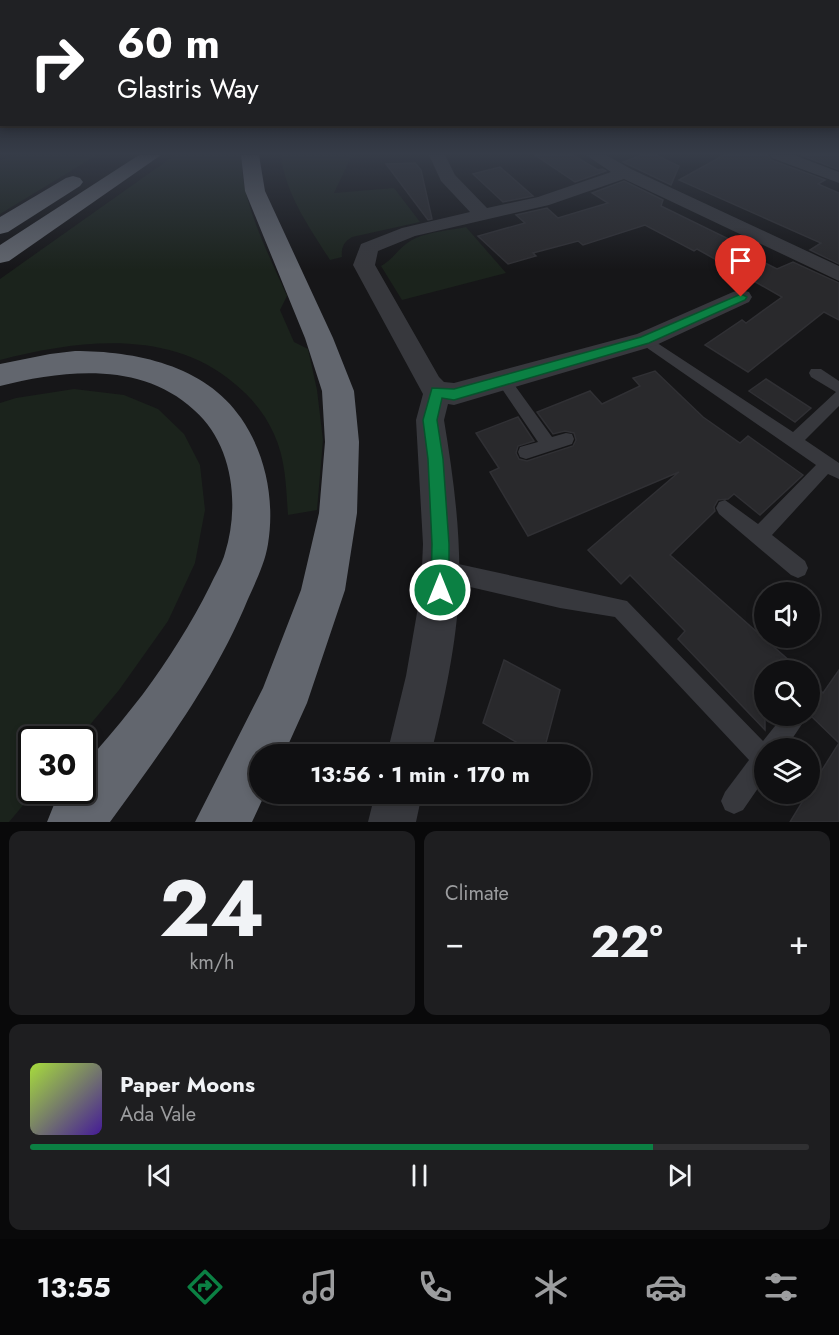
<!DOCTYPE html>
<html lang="en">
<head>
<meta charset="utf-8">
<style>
	body { margin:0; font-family:Jost,sans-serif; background:#1e1e20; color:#f1f3f6; height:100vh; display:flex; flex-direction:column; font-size:22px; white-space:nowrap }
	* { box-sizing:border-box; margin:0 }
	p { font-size:20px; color:#9c9d9f }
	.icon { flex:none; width:33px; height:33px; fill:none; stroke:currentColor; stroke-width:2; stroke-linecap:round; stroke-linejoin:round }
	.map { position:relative; height:822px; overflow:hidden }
	.drawer { display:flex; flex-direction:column; gap:9px; padding:9px; background:#09090a; flex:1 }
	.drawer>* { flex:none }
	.guide { position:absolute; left:0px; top:0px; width:840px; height:126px; box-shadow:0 3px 9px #0003,0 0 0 2px #303032; background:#202124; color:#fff; overflow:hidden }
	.controls { position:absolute; left:754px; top:582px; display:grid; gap:12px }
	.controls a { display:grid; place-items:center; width:66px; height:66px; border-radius:50%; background:#101012; box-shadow:0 3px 9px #0003,0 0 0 2px #303032; font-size:30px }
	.speed { position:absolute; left:18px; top:726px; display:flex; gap:12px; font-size:30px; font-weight:700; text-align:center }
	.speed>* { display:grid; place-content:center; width:78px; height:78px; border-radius:50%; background:#101012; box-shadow:0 3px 9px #0003,0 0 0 2px #303032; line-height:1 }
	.speed .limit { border:3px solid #111; border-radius:9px; background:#fff; color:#111 }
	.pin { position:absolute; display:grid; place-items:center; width:51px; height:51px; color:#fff; margin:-62px -26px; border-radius:50% 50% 50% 0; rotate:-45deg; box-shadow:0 0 6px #0007 }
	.pin .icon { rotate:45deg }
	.me { position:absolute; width:66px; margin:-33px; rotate:0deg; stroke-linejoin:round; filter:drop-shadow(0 0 4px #0008) }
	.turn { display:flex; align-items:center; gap:21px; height:126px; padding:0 18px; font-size:27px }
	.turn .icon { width:78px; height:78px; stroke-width:2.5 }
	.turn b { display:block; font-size:42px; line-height:51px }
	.big { font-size:45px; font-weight:700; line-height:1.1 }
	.drawer .widget { flex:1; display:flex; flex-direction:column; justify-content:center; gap:9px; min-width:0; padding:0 21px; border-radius:12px; background:#1e1e20 }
	.drawer .dial { align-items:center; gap:0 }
	.dial b { font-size:78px; line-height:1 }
	.song { display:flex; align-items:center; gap:18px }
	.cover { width:72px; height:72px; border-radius:9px; background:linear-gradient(135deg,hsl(80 70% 55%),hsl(260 70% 35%)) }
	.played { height:6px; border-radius:3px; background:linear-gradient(90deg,#0b8043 80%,#303032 80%) }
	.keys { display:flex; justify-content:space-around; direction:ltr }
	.heat { display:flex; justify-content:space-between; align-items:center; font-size:33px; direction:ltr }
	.drawer .tiles { flex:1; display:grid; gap:9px; grid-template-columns:1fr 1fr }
	.widget:last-child { grid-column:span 2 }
	.trip { position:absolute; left:249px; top:744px; width:342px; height:60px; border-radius:30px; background:#101012; box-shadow:0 3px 9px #0003,0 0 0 2px #303032; font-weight:700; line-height:60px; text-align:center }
	.tab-bar { display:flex; height:96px; justify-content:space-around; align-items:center; background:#060607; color:#9c9d9f }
	.tab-bar .icon { width:42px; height:42px }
	.tab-bar .on { color:#0b8043 }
	.tab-bar b { font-size:27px; color:#f1f3f6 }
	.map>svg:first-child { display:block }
	.green { fill:#1b231c }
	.building { fill:#29292c; stroke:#303034; stroke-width:1.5 }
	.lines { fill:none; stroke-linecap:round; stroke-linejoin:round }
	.lane { fill:#37383d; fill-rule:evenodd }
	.street { fill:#37383d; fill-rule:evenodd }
	.highway { fill:#62666e; fill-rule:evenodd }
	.route { fill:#0b8043; stroke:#07532c; stroke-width:1.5 }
</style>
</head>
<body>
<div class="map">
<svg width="839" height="822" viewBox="0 0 839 822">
	<rect width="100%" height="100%" fill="#161618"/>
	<!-- green -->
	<g class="green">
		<path d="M16,155H97L0,214V160Z"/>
		<path d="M175,155H242C238,196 271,259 287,296L280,310L294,342L308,349L317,390L323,440L317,510L288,515C286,488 286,460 274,434C265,414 252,398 235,384C170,328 78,340 0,360V279Z"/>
		<path d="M281,155H352L334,193L394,188L420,222L352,237C344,242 341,247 342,257L330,260C310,228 285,194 281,155Z"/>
		<path d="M466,227L506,273L402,300L381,266C392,260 396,252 406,244C421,232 447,231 466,227Z"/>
		<path d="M74,389L124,395L158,409L184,434L200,465L205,510L195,563L168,621L119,690L78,739L32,740V790L35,791L9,822H0V403L16,398Z"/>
	</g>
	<!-- building -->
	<g class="building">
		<path d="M535,155H573L598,170L602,169L606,171L575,182Z"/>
		<path d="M642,155H656L679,166L671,185L623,162Z"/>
		<path d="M724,155H768L771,160L825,180L818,184L839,193V264L810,250L821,243L679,180Z"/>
		<path d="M801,155H839V170Z"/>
		<path d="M415,163L421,170L432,219L428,220L386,164Z"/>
		<path d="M500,167L533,196L503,202L473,174Z"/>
		<path d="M624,181L663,200L661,206L741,245L736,248L777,269L793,262L839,283V320L824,312L748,372L705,345L742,320L746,323L782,297L697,249L694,251L645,225L583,245L578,241L533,253L536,256L508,264L478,236L525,223L516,215L547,208L558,218L608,203L592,193Z"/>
		<path d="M655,371L703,417L740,443L748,436L803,475L760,515L734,494L728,499L718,500L714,507L715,511L670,555L800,670H765V730L678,639L685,631L630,575L621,584L588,550L679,472L528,536L490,472L499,468L476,433L518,417L534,441L518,446L516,453L519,459L527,461L573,446L576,440L574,433L565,431L553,434L537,412L590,391L602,404L640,386L633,378Z"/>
		<path d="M766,379L811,408L795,422L749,391Z"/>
		<path d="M504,660L560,690L543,754H537L483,723Z"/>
		<path d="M839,670V822H790L807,794H810V789L839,743L810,715V680L823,693Z"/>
	</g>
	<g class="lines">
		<!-- lane -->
		<g class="lane">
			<path d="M645,335L793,432L836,392L811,377L809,373L811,369H821L839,381V406L805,440L839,463V479L828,474L772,535L805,561L808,568L805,575L798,578L791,575L719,514L716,508L719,502L725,500L758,524L816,465L640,343L638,340L640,337Z"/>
			<path d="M503,375L508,376L552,437L566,433L572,434L574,439L572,444L526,459L520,457L518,452L520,447L538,442L496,380Z"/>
			<path d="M440,560L627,601L763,741L783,716H798L802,724L786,748H765V778L743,810L734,814L725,810L721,801L725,792L749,760L615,617L560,608L440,580L433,577L430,570L433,563Z"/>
		</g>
		<!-- street -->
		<g class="street">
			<path d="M429,155H445L455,175L487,208L538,197L611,172L586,155H606L631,169L839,266V281L624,179L549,205L415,236L378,251L375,265L439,377L444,382L454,383L637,334L733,292L741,290L749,292L752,297L749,302L654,346L454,405L448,404L444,420C453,475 461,532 459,588C457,643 444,701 431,754H387L406,676L421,590L423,544L416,420L423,394L353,265L361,244L402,228L470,212L441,181Z"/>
			<path d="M770,155H794L839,172V183L772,158Z"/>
			<path d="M375,794H422L416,822H368Z"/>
		</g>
		<!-- highway -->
		<g class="highway">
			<path d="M139,155H161L9,261L0,263V245Z"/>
			<path d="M241,155H259L265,191L333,338L354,391L359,442L357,513L345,590L307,703L284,754H260V794H265L252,822H195L263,688L301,590L319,513L325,442L322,391L305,338L245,191Z"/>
			<path d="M73,176L80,178L83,182L80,186L8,232L0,234V217L66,178Z"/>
			<path d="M75,351C135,351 205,365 241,418C266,454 275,501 268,544C265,563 256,581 248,599C214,682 162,750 110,822H47L55,802L64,790H82C82,784 81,774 83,768C85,762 93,755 97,750C113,732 128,713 143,694C168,660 191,624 210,586C215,575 222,564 225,553C240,505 233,444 194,410C141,361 64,370 0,386V364L50,354Z"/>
		</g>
	</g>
	<!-- sky -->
	<linearGradient id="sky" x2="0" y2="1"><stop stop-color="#0c0c0d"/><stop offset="0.57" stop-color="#363c48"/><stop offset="1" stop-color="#363c48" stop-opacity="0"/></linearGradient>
	<rect width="839" height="270" fill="url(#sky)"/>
	<!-- route -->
	<path class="route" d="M741,294L747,297L745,300L649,343L454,400L442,398L437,420L443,459L449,544V590L447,596L440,599L434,596L431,590L432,544L428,459L423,420L432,388L454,389L641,337Z"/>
</svg>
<div class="controls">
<a><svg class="icon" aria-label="sound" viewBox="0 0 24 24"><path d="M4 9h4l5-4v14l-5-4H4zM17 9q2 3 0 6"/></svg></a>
<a><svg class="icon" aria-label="search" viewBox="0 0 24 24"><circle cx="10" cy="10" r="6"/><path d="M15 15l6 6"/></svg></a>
<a><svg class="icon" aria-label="layers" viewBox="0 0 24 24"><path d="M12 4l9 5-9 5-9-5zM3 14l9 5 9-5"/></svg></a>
</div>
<div class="speed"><div class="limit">30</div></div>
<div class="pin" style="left:741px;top:297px;background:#d93025"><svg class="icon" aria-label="arrive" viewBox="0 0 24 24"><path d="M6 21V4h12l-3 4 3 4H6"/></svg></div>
<svg class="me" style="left:440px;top:590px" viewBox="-20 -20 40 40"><circle r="17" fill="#0b8043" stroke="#fff" stroke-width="3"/><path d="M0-11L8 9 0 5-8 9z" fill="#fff"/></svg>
<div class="trip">13:56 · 1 min · 170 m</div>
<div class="guide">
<div class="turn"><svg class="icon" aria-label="right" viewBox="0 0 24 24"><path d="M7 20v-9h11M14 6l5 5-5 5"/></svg><div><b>60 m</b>Glastris Way</div></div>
</div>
</div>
<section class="drawer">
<div class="tiles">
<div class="widget dial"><b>24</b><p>km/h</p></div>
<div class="widget"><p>Climate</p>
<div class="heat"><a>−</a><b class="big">22°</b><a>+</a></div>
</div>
<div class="widget">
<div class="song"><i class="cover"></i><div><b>Paper Moons</b><p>Ada Vale</p></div></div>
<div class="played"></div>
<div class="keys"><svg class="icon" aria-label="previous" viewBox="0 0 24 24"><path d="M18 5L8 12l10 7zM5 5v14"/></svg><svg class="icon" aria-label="pause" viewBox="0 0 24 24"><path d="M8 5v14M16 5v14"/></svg><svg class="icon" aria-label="next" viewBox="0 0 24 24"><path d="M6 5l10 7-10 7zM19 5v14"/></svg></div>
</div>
</div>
</section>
<nav class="tab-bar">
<b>13:55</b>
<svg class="icon on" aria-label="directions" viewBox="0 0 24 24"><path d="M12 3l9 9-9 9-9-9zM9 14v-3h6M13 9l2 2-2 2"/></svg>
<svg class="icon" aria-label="music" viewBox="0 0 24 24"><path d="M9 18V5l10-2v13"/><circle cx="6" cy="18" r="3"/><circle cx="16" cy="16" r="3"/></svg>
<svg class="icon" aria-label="phone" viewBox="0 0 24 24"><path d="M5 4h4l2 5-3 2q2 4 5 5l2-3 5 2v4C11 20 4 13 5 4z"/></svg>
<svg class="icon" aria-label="climate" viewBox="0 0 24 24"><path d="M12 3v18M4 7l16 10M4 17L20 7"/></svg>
<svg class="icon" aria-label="car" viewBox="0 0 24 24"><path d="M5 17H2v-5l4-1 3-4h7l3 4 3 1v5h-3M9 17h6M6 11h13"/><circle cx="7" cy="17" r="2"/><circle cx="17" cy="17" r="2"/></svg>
<svg class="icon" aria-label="filters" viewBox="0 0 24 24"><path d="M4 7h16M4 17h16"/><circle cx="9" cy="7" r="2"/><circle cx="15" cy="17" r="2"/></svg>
</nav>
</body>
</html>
